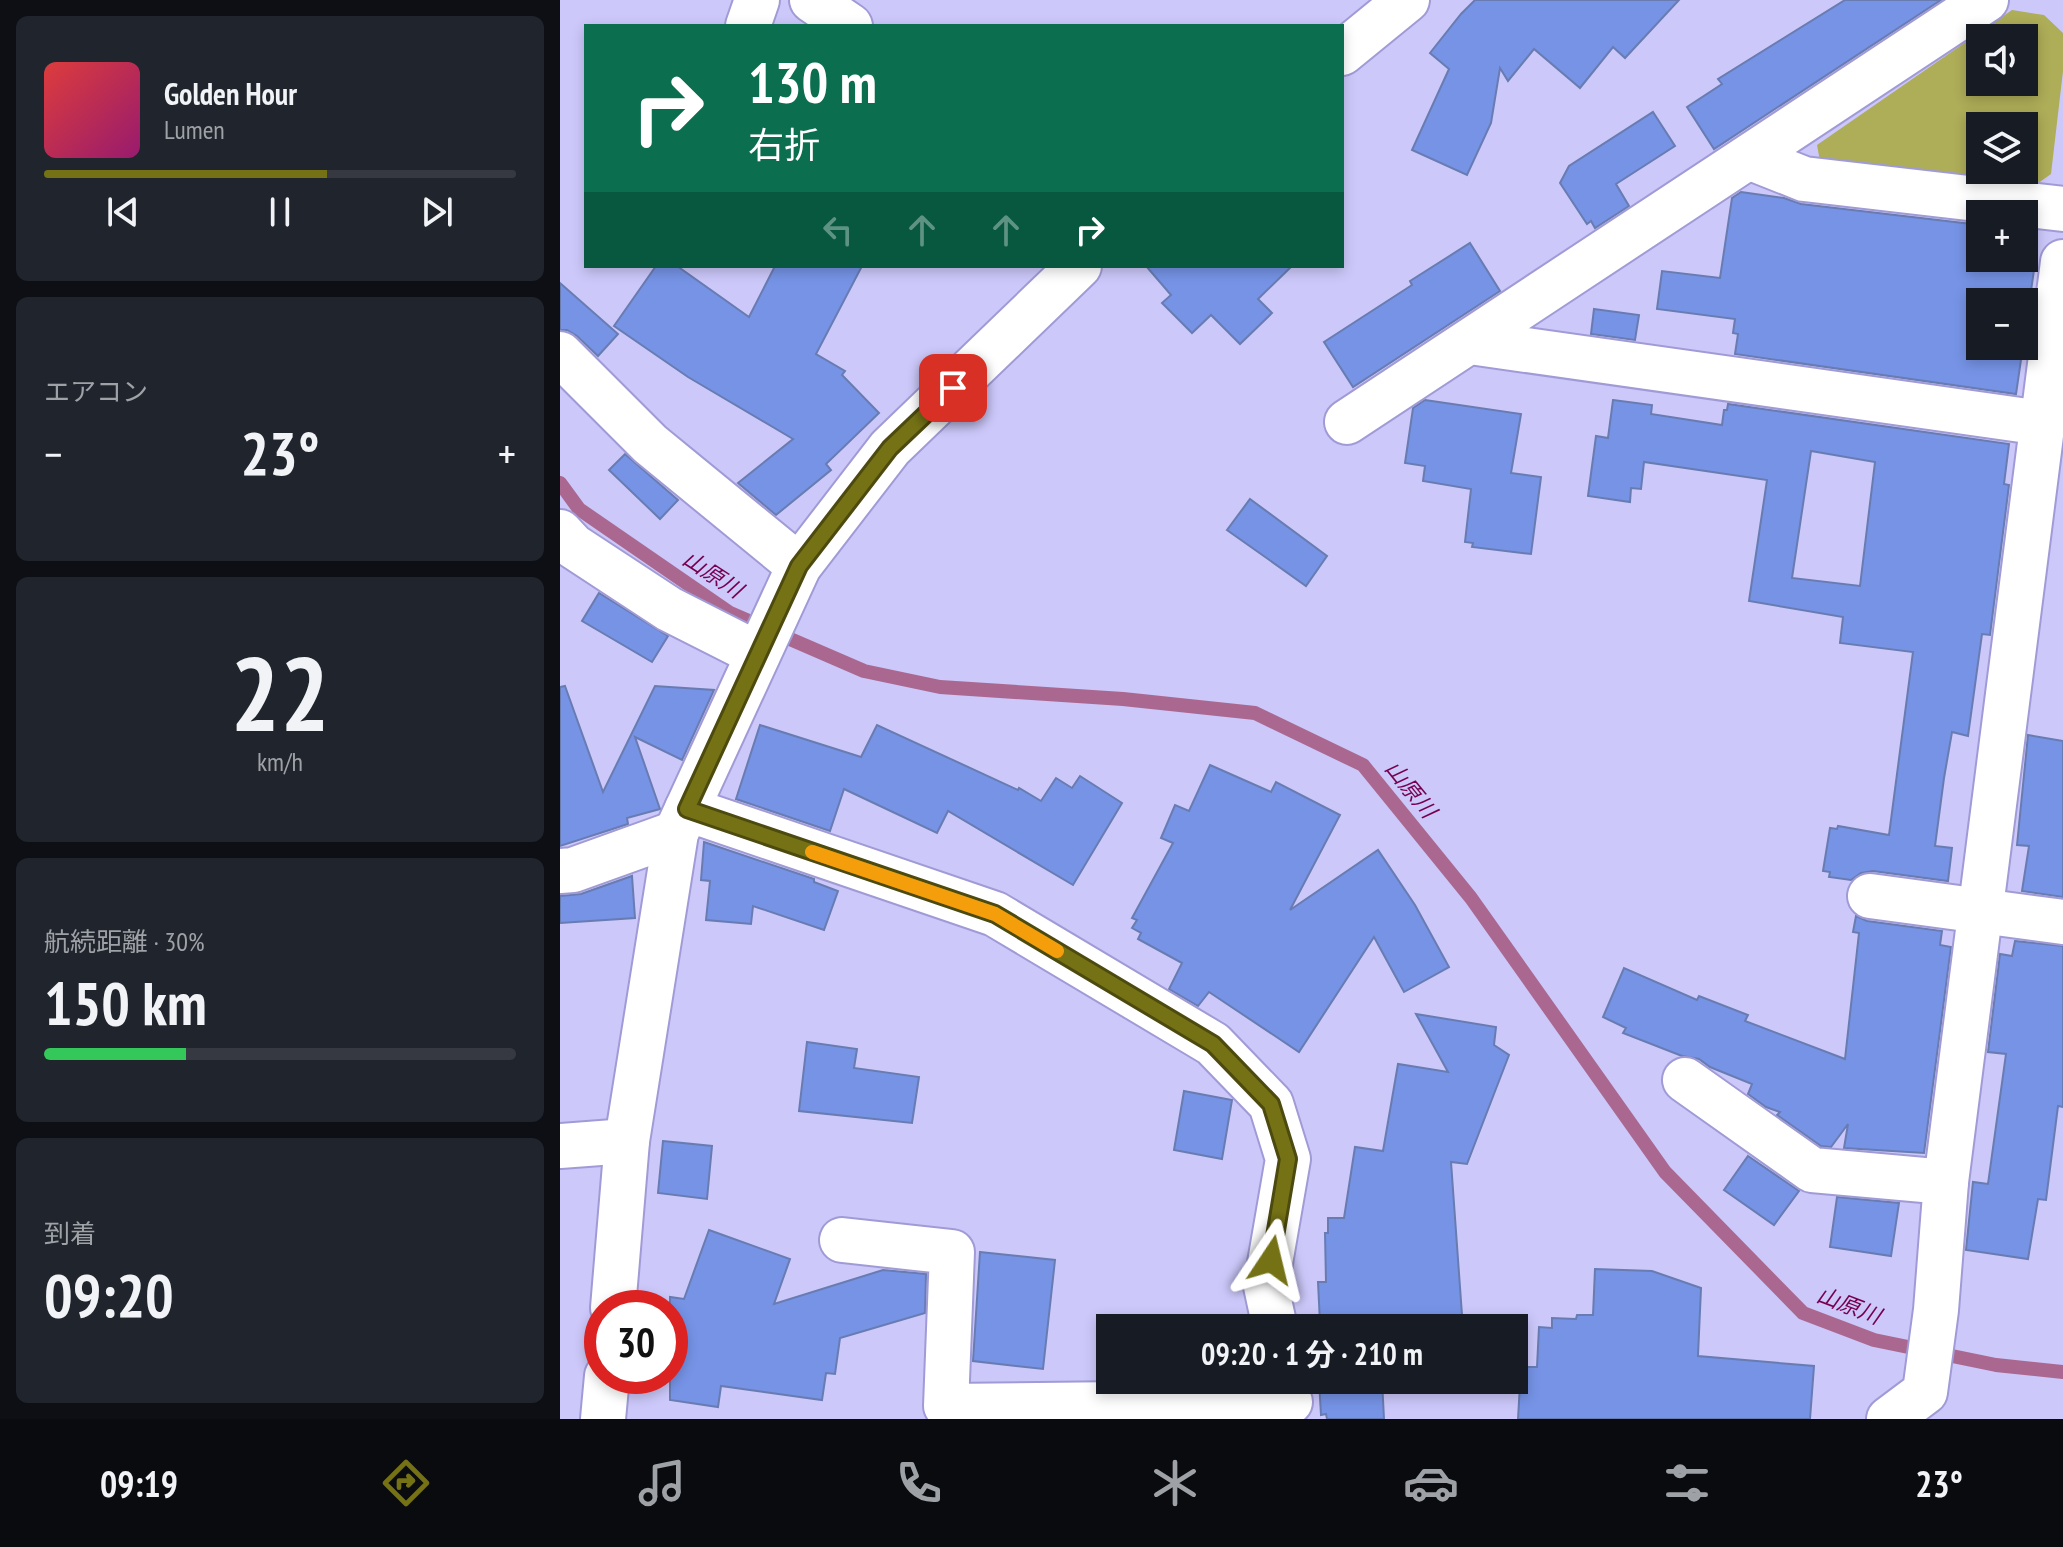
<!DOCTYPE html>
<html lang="ja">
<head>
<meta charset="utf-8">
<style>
	body { margin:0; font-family:"PT Sans Narrow","Noto Sans JP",sans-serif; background:#20242c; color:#f1f3f6; height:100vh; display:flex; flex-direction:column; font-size:30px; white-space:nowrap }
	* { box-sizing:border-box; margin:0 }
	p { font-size:26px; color:#9ea1a6 }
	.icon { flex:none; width:44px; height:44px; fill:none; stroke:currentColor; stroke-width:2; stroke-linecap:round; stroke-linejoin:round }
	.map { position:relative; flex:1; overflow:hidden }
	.drawer { display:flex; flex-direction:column; gap:16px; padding:16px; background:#0d0f14; width:560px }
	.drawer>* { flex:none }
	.guide { position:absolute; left:24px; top:24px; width:760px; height:244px; border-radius:0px; box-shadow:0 4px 12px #0003; background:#0b6e4f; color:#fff; overflow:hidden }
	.tools { position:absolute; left:1406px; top:24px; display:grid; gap:16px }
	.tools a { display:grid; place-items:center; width:72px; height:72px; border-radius:0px; background:#171b24; box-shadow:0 4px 12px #0003; font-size:40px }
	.speed { position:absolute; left:24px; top:1290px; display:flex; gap:16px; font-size:40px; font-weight:700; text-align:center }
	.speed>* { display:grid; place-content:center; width:104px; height:104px; border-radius:50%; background:#171b24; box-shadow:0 4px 12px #0003; line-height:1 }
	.speed .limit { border:12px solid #d22; background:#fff; color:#111 }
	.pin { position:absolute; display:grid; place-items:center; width:68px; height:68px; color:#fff; margin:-34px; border-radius:16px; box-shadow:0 4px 12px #0006 }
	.me { position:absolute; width:88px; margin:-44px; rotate:10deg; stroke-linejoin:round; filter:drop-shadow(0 0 6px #0008) }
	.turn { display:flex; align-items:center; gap:28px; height:168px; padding:0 32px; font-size:36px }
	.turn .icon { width:104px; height:104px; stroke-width:2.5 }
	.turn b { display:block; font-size:56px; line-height:68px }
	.lanes { display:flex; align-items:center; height:76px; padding:0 32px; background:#0003; justify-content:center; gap:40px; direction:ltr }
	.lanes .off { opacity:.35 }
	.big { font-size:60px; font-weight:700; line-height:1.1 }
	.drawer .card { flex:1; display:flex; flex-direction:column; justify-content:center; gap:12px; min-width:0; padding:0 28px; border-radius:12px; background:#20242c }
	.drawer .dial { align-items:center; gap:0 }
	.dial b { font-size:104px; line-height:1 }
	.song { display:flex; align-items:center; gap:24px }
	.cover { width:96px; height:96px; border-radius:12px; background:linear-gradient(135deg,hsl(0 70% 55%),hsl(320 70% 35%)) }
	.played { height:8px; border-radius:4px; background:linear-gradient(90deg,#757216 60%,#363941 60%) }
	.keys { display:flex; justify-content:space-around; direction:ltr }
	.heat { display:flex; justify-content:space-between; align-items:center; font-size:44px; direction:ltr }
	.charge { height:12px; border-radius:6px; background:linear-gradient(90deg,#34c759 30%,#363941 0) }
	.trip { position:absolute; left:536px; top:1314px; width:432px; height:80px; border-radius:0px; background:#171b24; box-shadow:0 4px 12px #0003; font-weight:700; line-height:80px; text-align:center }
	.tabs { display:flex; height:128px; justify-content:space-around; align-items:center; background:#090b0e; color:#9ea1a6 }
	.tabs .icon { width:56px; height:56px }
	.tabs .active { color:#757216 }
	.tabs b { font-size:36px; color:#f1f3f6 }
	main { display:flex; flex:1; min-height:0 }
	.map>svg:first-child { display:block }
	.green { fill:#aead58; fill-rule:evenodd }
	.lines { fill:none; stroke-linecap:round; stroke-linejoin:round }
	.stream { stroke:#aa6890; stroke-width:14 }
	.building { fill:#7693e6; stroke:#687cb2; stroke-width:2; fill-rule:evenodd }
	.minor-casing { stroke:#a09bd6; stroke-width:48 }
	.minor { stroke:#fff; stroke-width:44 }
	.route-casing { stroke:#4c4a0e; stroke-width:20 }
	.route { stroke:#757216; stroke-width:14 }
	.slow { stroke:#f59e0b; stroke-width:14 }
	.labels { text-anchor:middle; stroke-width:6; stroke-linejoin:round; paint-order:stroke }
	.water-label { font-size:22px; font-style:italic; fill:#76004f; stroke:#ccc8fa }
</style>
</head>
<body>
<main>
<section class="drawer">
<div class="card">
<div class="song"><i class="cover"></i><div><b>Golden Hour</b><p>Lumen</p></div></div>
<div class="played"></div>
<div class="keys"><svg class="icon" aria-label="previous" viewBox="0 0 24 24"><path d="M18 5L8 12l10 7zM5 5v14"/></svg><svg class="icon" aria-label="pause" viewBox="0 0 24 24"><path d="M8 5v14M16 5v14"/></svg><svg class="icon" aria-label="next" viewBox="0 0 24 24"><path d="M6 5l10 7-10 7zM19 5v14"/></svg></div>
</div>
<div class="card"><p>エアコン</p>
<div class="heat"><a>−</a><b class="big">23°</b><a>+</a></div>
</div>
<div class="card dial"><b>22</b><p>km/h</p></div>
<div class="card"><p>航続距離 · 30%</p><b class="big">150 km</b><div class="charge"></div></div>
<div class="card"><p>到着</p><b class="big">09:20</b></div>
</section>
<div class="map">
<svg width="1503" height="1419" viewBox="0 0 1503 1419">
	<rect width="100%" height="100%" fill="#ccc8fa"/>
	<!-- green -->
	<path class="green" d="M1452,10L1484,15L1503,33V71L1491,174L1470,189L1260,161L1257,145ZM1420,38H1464V82H1420ZM1420,126H1464V170H1420Z"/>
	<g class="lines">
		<!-- stream -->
		<path class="stream" d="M0,483L19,509L170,613L304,671L380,687L563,699L695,713L803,765L911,898L1105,1172L1243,1313L1314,1340L1436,1365L1503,1372"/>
	</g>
	<!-- building -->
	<g class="building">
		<path d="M915,0H1119L1065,58L1053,47L1020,88L974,49L948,81L940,68L931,123L907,175L852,150L889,69L870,53L901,14Z"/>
		<path d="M1285,0H1381L1154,149L1127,107L1162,84L1158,79Z"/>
		<path d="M1093,112L1115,146L1056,184L1069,206L1035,228L1031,221L1027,224L1000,183L1009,166Z"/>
		<path d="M1181,192L1224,198L1241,204L1420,225V258H1460L1459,268L1474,270L1464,340V302H1420V346H1463L1456,394L1175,354L1178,334L1173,333L1175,319L1097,309L1102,271L1160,278L1172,198Z"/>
		<path d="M910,243L940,291L793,387L764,342L852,285L850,281Z"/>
		<path d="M96,266H117L189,317L215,266H302L256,354L285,371L282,375L319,413L266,464L271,470L216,515L178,483L233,439L128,377L54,326Z"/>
		<path d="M586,266H732L698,299L712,313L680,344L651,315L632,333L602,303L611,295Z"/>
		<path d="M0,283L58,334L38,356L17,336L7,330H0Z"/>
		<path d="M1034,309L1079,315L1075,340L1031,334Z"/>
		<path d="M865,400L961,414L951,473L981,477L971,554L912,547L913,543L905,542L911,489L863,481L865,466L845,463L853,408Z"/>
		<path d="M1053,400L1092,405L1091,414L1162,425L1164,410H1167L1168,404L1449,444L1444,484L1449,485L1430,635L1422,634L1408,736L1392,732L1384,778L1375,846L1392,848L1388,881L1313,871L1301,873L1291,880L1269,877L1270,872L1263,871L1270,828L1277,829L1278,826L1329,835L1353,652L1280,643L1283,617L1189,601L1207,480L1084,462L1081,489L1071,488L1070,502L1028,496L1036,436L1048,438ZM1251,451L1315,462L1300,586L1232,578Z"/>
		<path d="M65,454L118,500L100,519L49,470Z"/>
		<path d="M690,499L767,556L746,586L667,530Z"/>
		<path d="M39,593L108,636L92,662L22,621Z"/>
		<path d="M5,686L43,792L95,686L154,690L122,760L75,737L100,809L67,818L68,824L0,846V687Z"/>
		<path d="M200,725L301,757L317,725L458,790L459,788L481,801L496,778L512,788L520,776L562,803L513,885L388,811L377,833L284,789L270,831L176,799Z"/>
		<path d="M1468,735L1503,741V897L1462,891L1469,846L1457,845Z"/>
		<path d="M650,765L711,792L716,782L780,815L730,910L818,850L855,905L889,967L844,992L814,937L739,1052L649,992L638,1006L609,989L622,963L578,939L581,933L572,928L577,920L572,918L613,843L601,838L615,805L629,811Z"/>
		<path d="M144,842L254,879V882L278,891L264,930L193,906L191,924L146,920L150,881L141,880Z"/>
		<path d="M72,876L75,918L0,923V896L21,894Z"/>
		<path d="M1296,916L1307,921L1382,931L1380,945L1391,947L1364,1153L1284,1148L1288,1124L1271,1147L1261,1146L1217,1115L1220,1112L1206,1107L1188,1094L1192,1084L1150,1067L1139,1059L1122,1056L1063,1033L1066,1028L1043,1017L1064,968L1137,1000L1139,996L1188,1015L1185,1021L1285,1059L1299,933L1293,932Z"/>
		<path d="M1455,941L1503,946V1107L1498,1106L1486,1200L1478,1199L1468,1259L1406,1250L1413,1182L1428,1184L1446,1054L1428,1052L1440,954L1452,956Z"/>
		<path d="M856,1014L936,1027L934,1045L949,1055L907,1164L891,1162L902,1315L760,1323L758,1282H766L765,1233H768V1218H784L795,1147L823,1151L838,1064L888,1072Z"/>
		<path d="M247,1042L297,1049L294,1068L359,1077L352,1123L239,1111Z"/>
		<path d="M624,1091L672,1100L662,1159L614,1150Z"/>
		<path d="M103,1141L152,1146L147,1199L98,1193Z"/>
		<path d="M1188,1156L1239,1191L1214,1225L1164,1190Z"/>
		<path d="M1277,1197L1339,1203L1331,1256L1270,1247Z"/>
		<path d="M149,1230L230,1259L214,1304L323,1270L366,1274L365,1313L280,1338L275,1374L266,1373L262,1400L161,1386L158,1407L110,1400V1297L124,1299Z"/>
		<path d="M420,1252L495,1260L483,1369L413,1361Z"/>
		<path d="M1035,1269L1092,1271L1141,1288L1138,1356L1254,1366L1250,1419H958L961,1367H977L979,1327L992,1328V1318L1016,1319L1017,1315H1033Z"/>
		<path d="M759,1380H822L824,1419H767L766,1414L761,1415Z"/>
	</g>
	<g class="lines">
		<!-- minor casing -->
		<g class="minor-casing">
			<g id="minor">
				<path d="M252,0L290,26"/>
				<path d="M188,26L197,0"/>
				<path d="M782,53L847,0"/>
				<path d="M1191,158L1244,179L1503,209"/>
				<path d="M910,342L1482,423"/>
				<path d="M0,354L90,444L239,566"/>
				<path d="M787,422L1426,0"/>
				<path d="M0,532L13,546L109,609L198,654"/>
				<path d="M127,809L435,914L653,1044L711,1104L728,1159L706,1286L715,1328"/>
				<path d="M0,871L13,870L116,833"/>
				<path d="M1310,896L1503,922"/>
				<path d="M1125,1080L1252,1170L1386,1182"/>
				<path d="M0,1146L67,1141"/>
				<path d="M282,1240L392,1252L386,1406L730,1402"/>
				<path d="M53,1308L67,1141L116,833L239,566L330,448L519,266"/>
				<path d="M43,1419L47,1376"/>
				<path d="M1329,1419L1365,1392L1376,1310L1386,1182L1503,262"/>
			</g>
		</g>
		<!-- minor -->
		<use href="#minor" class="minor"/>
	</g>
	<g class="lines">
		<!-- route casing -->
		<g class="route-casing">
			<path id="route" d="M393,388L330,448L239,566L127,809L435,914L653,1044L711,1104L728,1159L711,1260"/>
		</g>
		<!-- route -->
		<use href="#route" class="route"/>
		<!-- slow -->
		<path class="slow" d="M252,852L435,914L497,951"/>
	</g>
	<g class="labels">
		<!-- water labels -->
		<g class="water-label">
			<text transform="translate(153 574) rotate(33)" y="8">山原川</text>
			<text transform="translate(851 789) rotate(51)" y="8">山原川</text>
			<text transform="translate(1289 1305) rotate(21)" y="8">山原川</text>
		</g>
	</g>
</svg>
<div class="tools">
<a><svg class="icon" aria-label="sound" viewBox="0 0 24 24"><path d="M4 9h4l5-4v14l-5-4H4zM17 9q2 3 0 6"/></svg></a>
<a><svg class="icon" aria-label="layers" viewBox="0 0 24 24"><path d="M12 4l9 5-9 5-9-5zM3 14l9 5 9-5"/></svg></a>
<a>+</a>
<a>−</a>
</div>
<div class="speed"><div class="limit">30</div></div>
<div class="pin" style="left:393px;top:388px;background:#d93025"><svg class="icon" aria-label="arrive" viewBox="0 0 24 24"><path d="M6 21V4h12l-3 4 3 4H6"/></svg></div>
<svg class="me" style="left:711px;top:1260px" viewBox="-20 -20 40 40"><path d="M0-17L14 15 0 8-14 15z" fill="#757216" stroke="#fff" stroke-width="4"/></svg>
<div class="trip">09:20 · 1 分 · 210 m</div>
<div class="guide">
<div class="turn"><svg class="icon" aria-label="right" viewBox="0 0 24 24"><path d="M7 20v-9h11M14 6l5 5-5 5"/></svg><div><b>130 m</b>右折</div></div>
<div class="lanes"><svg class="icon off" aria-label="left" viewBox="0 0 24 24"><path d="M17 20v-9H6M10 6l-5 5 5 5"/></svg><svg class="icon off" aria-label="ahead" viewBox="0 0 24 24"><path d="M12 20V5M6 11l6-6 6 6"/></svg><svg class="icon off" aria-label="ahead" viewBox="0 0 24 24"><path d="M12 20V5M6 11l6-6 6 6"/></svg><svg class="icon" aria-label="right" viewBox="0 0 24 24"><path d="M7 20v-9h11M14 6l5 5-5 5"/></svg></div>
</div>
</div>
</main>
<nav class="tabs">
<b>09:19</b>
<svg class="icon active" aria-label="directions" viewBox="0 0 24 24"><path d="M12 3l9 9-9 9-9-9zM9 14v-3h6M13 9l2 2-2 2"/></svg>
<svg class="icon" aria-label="music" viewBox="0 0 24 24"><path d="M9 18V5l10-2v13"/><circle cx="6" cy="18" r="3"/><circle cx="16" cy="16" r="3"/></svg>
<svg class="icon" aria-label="phone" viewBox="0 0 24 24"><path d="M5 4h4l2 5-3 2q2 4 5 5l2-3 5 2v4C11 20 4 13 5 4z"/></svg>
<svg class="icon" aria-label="climate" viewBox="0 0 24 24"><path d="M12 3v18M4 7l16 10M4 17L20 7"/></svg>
<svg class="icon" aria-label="car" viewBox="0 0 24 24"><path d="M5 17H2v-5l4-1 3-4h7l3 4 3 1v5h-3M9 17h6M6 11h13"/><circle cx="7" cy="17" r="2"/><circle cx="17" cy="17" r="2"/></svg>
<svg class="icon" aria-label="filters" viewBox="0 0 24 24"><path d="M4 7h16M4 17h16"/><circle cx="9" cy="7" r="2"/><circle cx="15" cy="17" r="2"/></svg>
<b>23°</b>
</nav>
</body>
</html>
